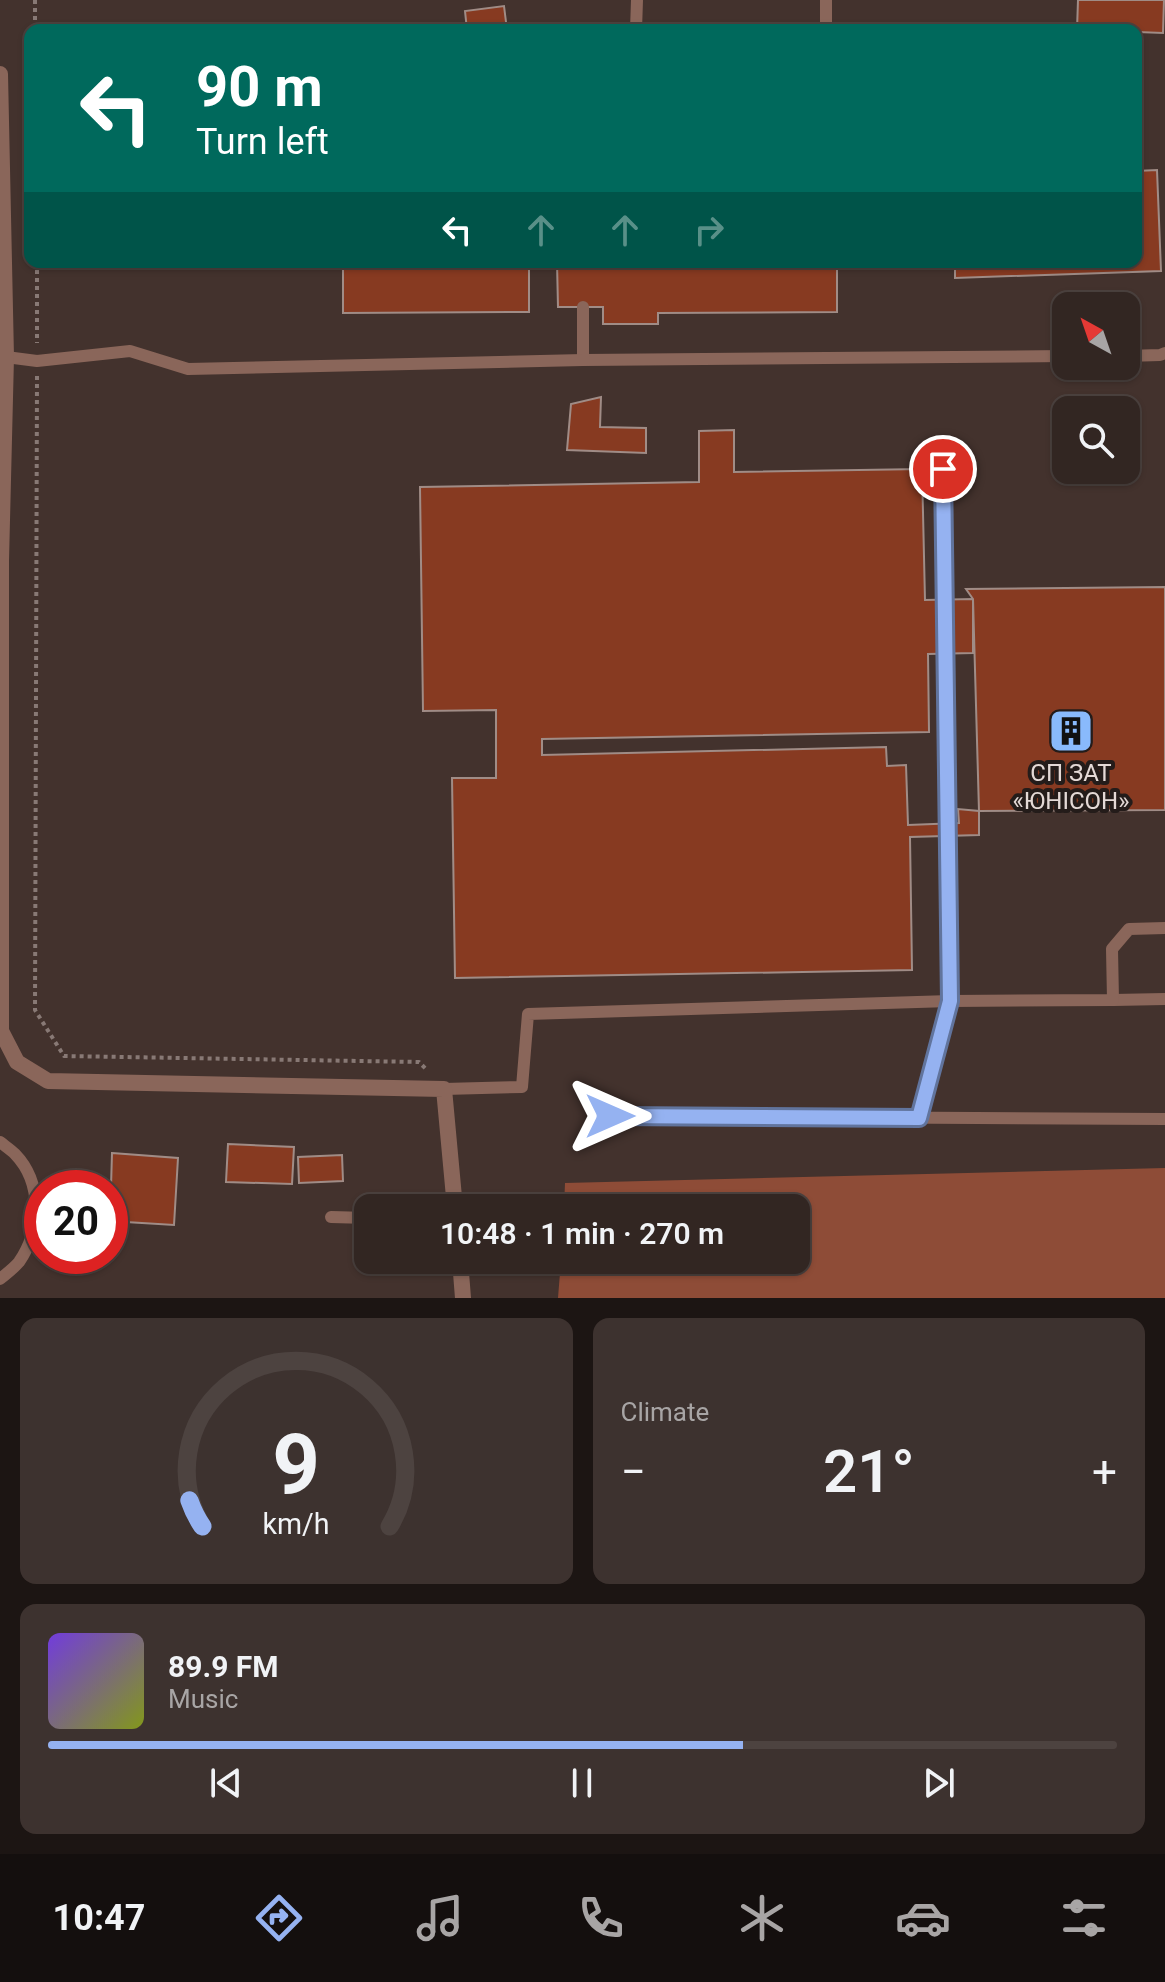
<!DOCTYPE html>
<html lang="en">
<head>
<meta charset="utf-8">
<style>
	body { margin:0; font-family:Roboto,sans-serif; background:#3d322f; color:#f1f3f6; height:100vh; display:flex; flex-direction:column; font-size:30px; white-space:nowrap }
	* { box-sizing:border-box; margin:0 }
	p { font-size:26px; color:#a8a5a5 }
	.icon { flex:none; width:44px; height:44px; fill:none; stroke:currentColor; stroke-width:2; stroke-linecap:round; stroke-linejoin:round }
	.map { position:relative; height:1298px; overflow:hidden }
	.sheet { display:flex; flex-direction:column; gap:20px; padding:20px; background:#1c1513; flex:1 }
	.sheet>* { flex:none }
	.top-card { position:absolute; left:24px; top:24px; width:1118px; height:244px; border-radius:16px; box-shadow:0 2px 6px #0004,0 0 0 2px #4d4340; background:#00695c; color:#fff; overflow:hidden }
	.needle { width:52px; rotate:320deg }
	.tools { position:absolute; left:1052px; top:292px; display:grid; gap:16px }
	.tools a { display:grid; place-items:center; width:88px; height:88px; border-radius:16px; background:#322622; box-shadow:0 2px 6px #0004,0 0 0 2px #4d4340; font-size:40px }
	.speed { position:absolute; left:24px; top:1170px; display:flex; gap:16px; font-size:40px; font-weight:700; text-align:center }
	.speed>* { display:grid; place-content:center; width:104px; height:104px; border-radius:50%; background:#322622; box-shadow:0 2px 6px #0004,0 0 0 2px #4d4340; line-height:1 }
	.speed .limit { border:12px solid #d22; background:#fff; color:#111 }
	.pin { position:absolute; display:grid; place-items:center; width:68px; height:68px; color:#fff; margin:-34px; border:4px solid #fff; border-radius:50%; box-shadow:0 2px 8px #0007 }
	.me { position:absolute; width:88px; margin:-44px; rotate:90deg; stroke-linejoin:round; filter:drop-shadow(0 0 6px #0008) }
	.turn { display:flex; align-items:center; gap:28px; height:168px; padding:0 40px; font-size:36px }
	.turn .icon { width:104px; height:104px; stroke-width:2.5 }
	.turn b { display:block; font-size:56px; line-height:68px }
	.lanes { display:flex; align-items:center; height:76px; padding:0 40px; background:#0003; justify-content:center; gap:40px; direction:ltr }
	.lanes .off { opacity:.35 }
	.big { font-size:60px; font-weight:600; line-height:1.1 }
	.sheet .widget { flex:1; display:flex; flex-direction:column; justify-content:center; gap:12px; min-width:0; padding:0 28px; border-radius:16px; background:#3d322f }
	.sheet .dial { align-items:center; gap:0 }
	.dial svg { height:208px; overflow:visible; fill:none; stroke:#4d4340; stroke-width:7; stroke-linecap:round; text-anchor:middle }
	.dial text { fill:#f1f3f6; stroke:none }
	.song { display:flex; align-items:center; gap:24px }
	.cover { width:96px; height:96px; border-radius:12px; background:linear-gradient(135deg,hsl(260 70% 55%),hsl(70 70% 35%)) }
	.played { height:8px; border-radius:4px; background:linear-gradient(90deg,#95b2f1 65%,#4d4340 65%) }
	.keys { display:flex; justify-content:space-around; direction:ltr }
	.heat { display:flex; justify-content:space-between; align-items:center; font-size:44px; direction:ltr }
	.sheet .tiles { flex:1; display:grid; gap:20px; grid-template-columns:1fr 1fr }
	.widget:last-child { grid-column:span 2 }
	.trip { position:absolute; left:354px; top:1194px; width:456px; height:80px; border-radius:16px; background:#322622; box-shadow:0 2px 6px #0004,0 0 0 2px #4d4340; font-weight:600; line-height:80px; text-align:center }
	.tabs { display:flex; height:128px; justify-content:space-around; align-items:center; background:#140f0e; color:#a8a5a5 }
	.tabs .icon { width:56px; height:56px }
	.tabs .on { color:#95b2f1 }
	.tabs b { font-size:36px; color:#f1f3f6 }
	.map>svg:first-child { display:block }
	.green { fill:#8e4c37 }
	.building { fill:#873a21; stroke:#a08c86; stroke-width:2 }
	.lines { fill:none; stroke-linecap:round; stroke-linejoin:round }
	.path { stroke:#887975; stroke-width:4; stroke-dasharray:4 4; stroke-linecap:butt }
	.lane { stroke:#8a665a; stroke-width:12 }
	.street { stroke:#8a665a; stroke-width:16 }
	.route-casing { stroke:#61749d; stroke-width:20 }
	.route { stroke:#95b2f1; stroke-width:14 }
	.labels { text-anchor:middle; stroke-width:8; stroke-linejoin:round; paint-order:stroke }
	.poi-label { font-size:24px; fill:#e4d9d6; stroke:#241c1a }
</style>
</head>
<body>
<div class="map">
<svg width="1165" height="1298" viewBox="0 0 1165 1298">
	<rect width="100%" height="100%" fill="#43322d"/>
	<!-- green -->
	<path class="green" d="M1165,1168V1298H558L561,1260H796V1208H564L565,1183Z"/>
	<!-- building -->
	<g class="building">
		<path d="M1078,0H1164L1163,33L1138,32L1136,95V30H1077Z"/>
		<path d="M504,6L507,30H467L465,11Z"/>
		<path d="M1157,170L1161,271L955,278V262H1136V171Z"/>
		<path d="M343,262H529V312L343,313Z"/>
		<path d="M557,262H837V312L658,313V324H603V307H558Z"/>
		<path d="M601,397L600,427L646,428V453L567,450L571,404Z"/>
		<path d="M734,430V472L922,469L925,600L973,599V653L928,654L929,732L542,739V755L886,747L887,766L906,765L908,825L959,823L958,809L979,811V835L910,837L912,970L455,978L452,778H496V710L423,711L420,487L699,482V431Z"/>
		<path d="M1165,587V810L979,811L973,599L966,589Z"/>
		<path d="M228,1144L294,1147L292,1184L226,1182Z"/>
		<path d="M112,1153L178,1158L174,1225L110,1221Z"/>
		<path d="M342,1155L343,1181L299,1183L298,1157Z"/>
	</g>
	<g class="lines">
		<!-- path -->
		<g class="path">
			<path d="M35,0V30"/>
			<path d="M37,262V343"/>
			<path d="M37,376L35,1010L64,1056L419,1062L427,1070"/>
		</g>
		<!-- lane -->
		<g class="lane">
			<path d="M636,30L637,0"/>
			<path d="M826,30V0"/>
			<path d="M583,307V360"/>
			<path d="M1126,356L1160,355L1165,353"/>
			<path d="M6,357L37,361L130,351L188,369L583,360L1066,356"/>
			<path d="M1113,1000L1165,999"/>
			<path d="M444,1089L522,1087L528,1014L950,1001L1113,1000L1112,949L1129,929L1165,928"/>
			<path d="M610,1116L1165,1119"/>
			<path d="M919,1118L950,1001L943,469"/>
			<path d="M0,1142C5,1146 11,1150 15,1154C43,1183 41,1230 19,1262C14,1268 6,1274 0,1279"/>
			<path d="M331,1217L368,1218"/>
		</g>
		<!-- street -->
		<g class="street">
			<path d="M0,74L6,357L1,561V1031L17,1062L48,1081L444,1089L455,1208"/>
			<path d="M460,1260L463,1298"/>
		</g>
	</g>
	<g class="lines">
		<!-- route casing -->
		<g class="route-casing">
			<path id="route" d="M610,1116L919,1118L950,1001L943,469"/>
		</g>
		<!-- route -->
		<use href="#route" class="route"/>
	</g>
	<!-- icons -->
	<defs>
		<g id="building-square" transform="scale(2.3)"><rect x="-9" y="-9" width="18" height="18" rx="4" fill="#89bafc" stroke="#241c1a"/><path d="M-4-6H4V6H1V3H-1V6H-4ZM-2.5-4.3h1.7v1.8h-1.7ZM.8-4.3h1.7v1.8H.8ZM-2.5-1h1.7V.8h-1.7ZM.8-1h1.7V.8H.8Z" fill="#111"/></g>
	</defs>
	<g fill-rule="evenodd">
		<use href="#building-square" x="1071" y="731"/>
	</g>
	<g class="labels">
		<!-- poi labels -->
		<g class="poi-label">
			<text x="1071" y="781">СП ЗАТ<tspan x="1071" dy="28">«ЮНІСОН»</tspan></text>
		</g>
	</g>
</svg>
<div class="tools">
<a><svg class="needle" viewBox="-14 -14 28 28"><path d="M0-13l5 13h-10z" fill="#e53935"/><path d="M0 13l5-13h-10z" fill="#a8a5a5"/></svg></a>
<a><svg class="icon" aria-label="search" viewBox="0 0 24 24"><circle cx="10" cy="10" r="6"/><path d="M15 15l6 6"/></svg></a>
</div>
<div class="speed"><div class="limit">20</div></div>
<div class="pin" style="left:943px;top:469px;background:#d93025"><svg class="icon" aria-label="arrive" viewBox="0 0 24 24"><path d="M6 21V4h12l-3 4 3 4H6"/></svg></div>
<svg class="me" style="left:610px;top:1116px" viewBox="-20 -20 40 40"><path d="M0-17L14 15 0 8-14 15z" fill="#95b2f1" stroke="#fff" stroke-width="4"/></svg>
<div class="trip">10:48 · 1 min · 270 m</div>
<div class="top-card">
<div class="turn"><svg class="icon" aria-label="left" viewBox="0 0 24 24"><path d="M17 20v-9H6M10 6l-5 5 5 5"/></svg><div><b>90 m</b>Turn left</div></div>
<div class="lanes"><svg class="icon" aria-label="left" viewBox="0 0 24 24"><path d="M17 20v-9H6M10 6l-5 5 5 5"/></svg><svg class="icon off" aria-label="ahead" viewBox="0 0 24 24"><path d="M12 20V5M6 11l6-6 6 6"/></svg><svg class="icon off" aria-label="ahead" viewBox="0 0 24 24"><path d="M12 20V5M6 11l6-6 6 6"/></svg><svg class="icon off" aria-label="right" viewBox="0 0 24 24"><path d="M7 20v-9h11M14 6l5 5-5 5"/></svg></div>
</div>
</div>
<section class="sheet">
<div class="tiles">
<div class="widget dial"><svg viewBox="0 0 100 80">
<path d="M14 69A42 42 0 1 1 86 69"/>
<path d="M14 69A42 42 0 0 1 9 59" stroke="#95b2f1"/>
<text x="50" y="56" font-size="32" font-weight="700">9</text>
<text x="50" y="72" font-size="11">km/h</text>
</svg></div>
<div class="widget"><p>Climate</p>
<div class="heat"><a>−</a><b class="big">21°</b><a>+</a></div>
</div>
<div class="widget">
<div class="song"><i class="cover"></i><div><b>89.9 FM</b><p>Music</p></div></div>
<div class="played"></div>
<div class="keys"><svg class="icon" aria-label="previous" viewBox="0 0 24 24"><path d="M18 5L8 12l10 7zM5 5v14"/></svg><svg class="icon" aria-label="pause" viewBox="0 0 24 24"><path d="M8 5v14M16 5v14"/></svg><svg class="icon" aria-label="next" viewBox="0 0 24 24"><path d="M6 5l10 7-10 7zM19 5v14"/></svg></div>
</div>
</div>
</section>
<nav class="tabs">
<b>10:47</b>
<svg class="icon on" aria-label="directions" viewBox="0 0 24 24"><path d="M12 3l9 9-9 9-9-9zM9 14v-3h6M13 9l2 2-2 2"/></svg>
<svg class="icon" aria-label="music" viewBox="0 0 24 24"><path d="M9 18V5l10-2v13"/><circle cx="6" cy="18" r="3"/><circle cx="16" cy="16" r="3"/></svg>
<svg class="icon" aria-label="phone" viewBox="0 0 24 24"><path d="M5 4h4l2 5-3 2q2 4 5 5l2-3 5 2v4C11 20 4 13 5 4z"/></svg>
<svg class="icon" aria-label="climate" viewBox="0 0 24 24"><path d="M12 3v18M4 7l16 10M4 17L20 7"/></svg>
<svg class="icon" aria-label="car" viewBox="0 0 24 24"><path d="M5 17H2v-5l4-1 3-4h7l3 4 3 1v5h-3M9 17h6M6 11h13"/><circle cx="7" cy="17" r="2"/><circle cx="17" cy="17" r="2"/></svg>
<svg class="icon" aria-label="filters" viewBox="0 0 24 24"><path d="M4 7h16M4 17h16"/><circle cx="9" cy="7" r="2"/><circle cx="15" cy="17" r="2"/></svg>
</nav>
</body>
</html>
